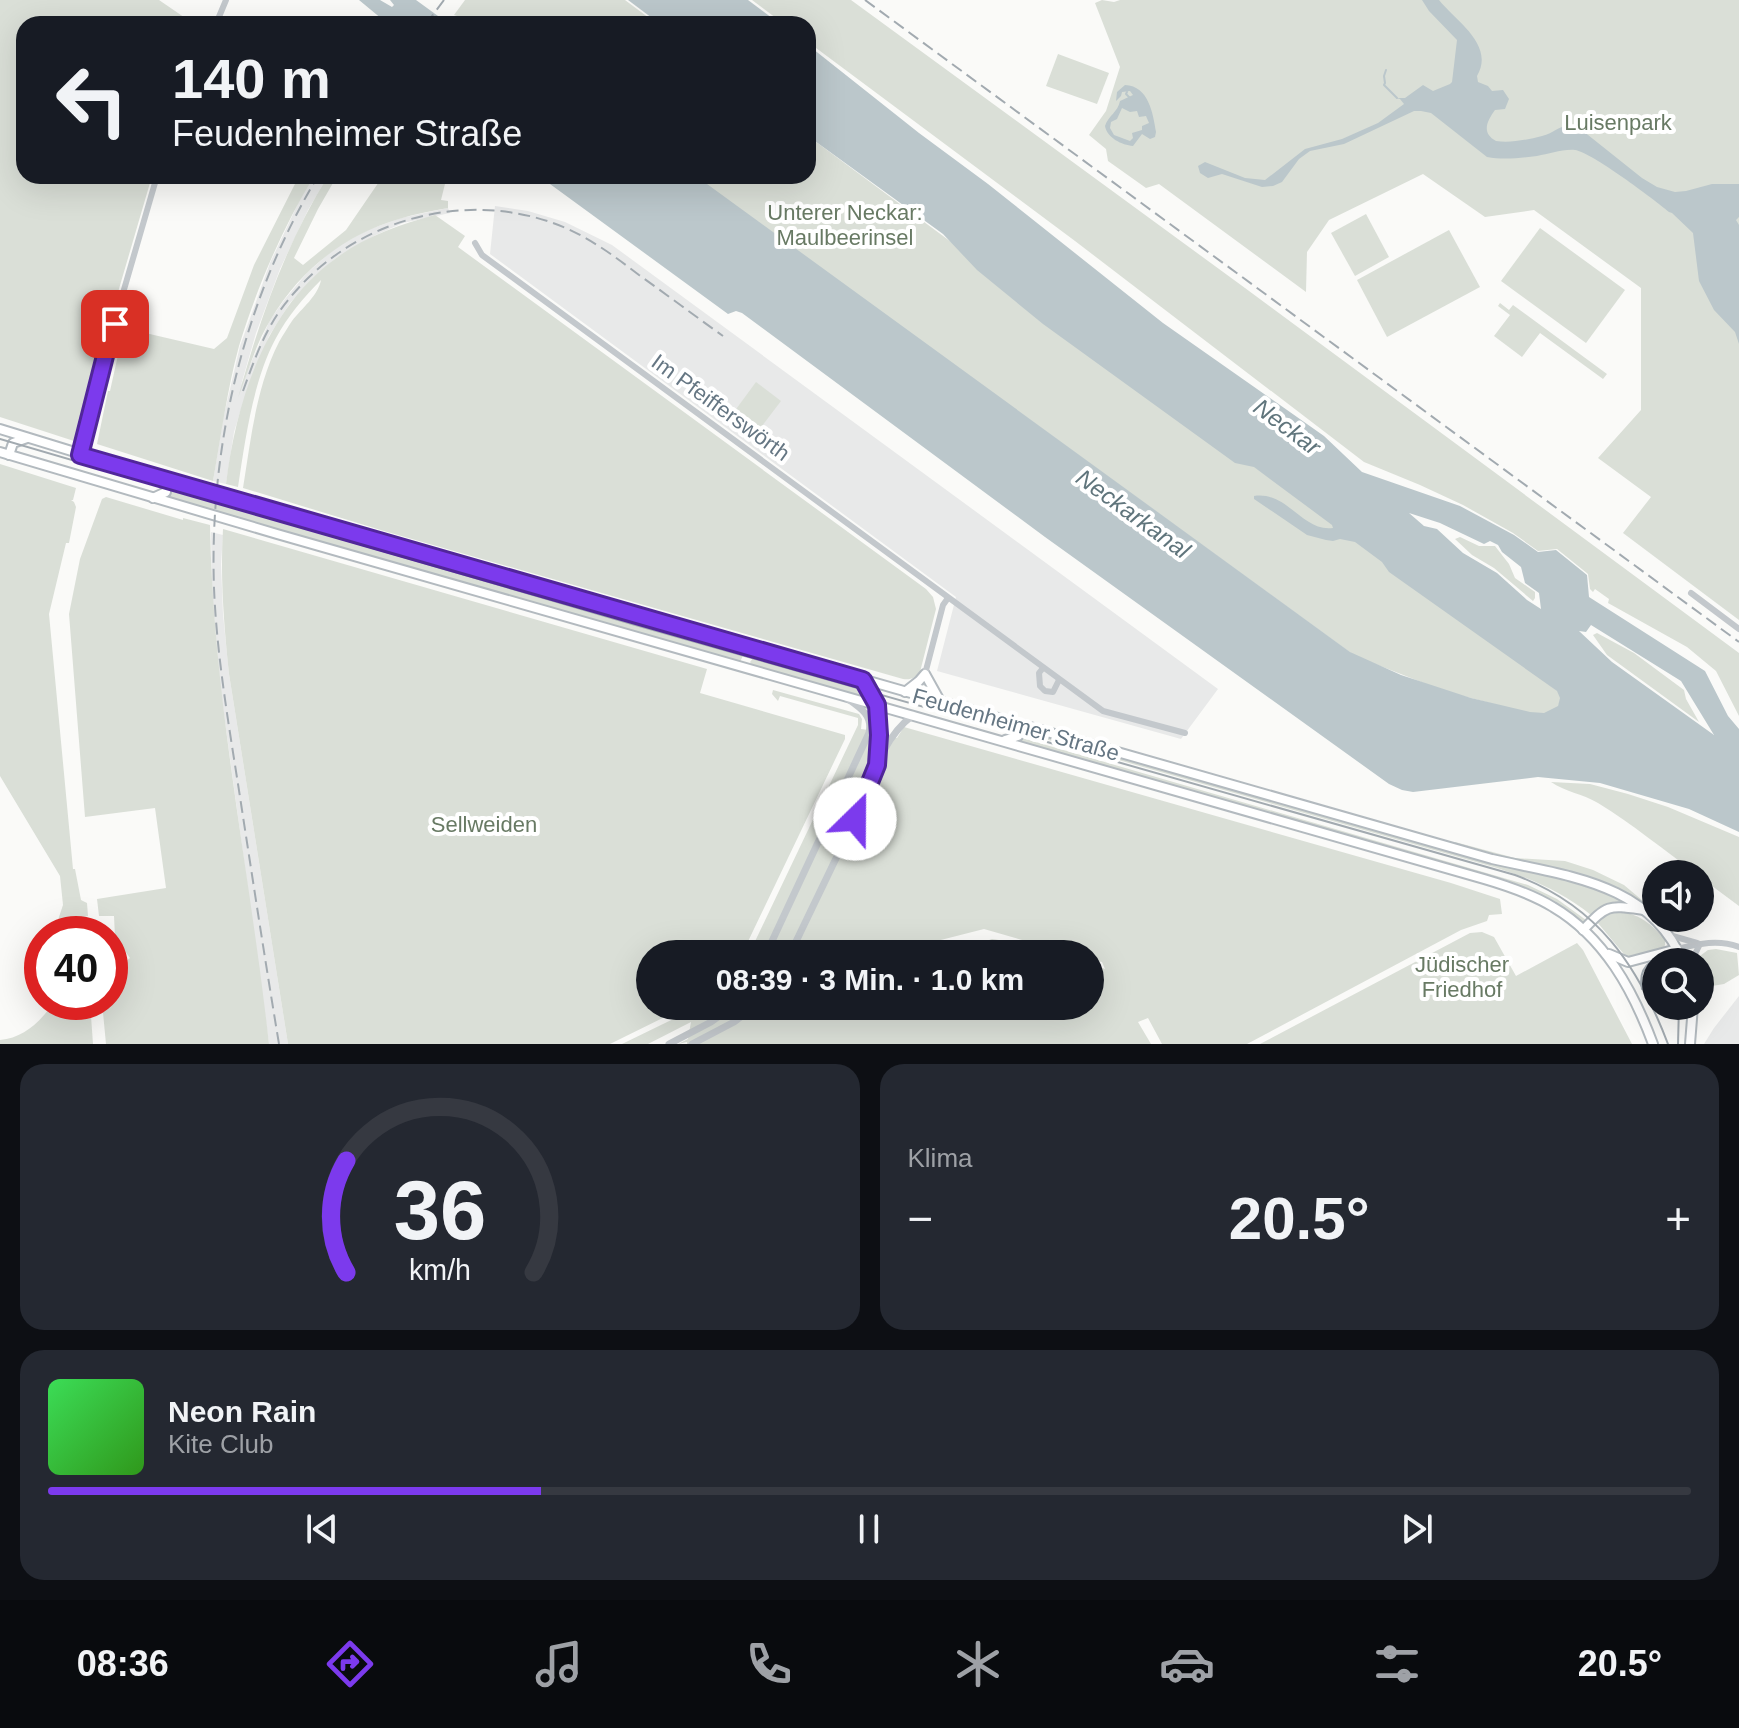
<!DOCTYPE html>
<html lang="de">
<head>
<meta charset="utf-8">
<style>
	body { margin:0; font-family:Arial,sans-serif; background:#242831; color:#f1f3f6; height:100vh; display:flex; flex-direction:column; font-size:30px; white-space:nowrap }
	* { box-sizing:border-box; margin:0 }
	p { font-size:26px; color:#9ea1a6 }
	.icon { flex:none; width:44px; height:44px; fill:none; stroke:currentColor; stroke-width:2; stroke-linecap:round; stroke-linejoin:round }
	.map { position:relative; height:1044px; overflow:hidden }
	.sheet { display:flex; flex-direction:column; gap:20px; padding:20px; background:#0d0f14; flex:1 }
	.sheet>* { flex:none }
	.guide { position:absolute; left:16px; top:16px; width:800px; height:168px; border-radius:24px; box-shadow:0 8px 32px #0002; background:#171b24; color:#f1f3f6; overflow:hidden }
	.tools { position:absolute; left:1642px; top:860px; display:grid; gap:16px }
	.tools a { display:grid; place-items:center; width:72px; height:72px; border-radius:50%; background:#171b24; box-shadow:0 8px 32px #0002; font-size:40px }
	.speed { position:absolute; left:24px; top:916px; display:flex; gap:16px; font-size:40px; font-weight:700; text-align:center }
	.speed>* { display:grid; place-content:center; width:104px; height:104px; border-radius:50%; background:#171b24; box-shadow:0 8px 32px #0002; line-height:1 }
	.speed .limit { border:12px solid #d22; background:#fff; color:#111 }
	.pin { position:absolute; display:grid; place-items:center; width:68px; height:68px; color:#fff; margin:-34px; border-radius:16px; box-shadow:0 4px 12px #0006 }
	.me { position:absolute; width:88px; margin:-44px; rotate:23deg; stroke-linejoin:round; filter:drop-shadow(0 0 6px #0008) }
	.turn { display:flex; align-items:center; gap:28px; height:168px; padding:0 24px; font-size:36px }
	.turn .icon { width:104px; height:104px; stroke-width:2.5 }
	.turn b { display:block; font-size:56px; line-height:68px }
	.big { font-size:60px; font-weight:700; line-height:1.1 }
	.sheet .card { flex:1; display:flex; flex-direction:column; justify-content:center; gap:12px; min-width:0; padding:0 28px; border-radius:24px; background:#242831 }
	.sheet .dial { align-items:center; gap:0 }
	.dial svg { height:208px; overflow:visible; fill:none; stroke:#363941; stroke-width:7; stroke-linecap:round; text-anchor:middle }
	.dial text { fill:#f1f3f6; stroke:none }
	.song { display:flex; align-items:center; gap:24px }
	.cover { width:96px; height:96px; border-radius:12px; background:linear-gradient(135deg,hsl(130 70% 55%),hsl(110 70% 35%)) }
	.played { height:8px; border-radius:4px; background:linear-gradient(90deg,#7c3aed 30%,#363941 30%) }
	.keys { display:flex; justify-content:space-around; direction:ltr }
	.heat { display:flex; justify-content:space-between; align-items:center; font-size:44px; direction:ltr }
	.sheet .tiles { flex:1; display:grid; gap:20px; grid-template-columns:1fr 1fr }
	.card:last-child { grid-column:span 2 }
	.trip { position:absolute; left:636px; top:940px; width:468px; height:80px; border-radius:40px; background:#171b24; box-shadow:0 8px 32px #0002; font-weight:700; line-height:80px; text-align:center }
	.dock { display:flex; height:128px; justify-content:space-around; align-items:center; background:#090b0e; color:#9ea1a6 }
	.dock .icon { width:56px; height:56px }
	.dock .selected { color:#7c3aed }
	.dock b { font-size:36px; color:#f1f3f6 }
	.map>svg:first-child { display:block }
	.built { fill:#e8e9e9 }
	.green { fill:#dadfd7 }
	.water { fill:#bbc7cb; fill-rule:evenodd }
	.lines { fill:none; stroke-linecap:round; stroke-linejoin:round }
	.stream { stroke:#bbc7cb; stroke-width:2 }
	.secondary-casing { stroke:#b3babf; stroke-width:12 }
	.minor { stroke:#c3c8cc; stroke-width:6 }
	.tertiary { stroke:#c3c8cc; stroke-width:7 }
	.secondary { stroke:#fff; stroke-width:8 }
	.tram { stroke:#a2aab0; stroke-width:2 }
	.rail { stroke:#a2aab0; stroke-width:2; stroke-dasharray:12 6; stroke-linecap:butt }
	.route-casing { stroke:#51269a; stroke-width:20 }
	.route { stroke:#7c3aed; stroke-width:14 }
	.labels { text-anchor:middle; stroke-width:8; stroke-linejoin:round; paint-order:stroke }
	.park-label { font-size:22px; fill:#687a64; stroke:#fff }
	.street-label { font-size:22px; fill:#657683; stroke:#fff }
	.water-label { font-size:24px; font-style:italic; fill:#60757c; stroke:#fff }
</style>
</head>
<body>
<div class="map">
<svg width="1739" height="1044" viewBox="0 0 1739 1044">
	<rect width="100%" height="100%" fill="#fafaf8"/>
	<!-- built -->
	<g class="built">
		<path d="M314,176H328L308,210L280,269L256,333L241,385L270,320L285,299L306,274L336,247L370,229L401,218L448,208L450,213L403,223L376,235L335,259L313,278L290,303L269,336L242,406L234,432L226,484L213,481L223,419L240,346L270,263L303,193Z"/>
		<path d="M495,206L528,211L565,222L612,245L1218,689L1181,739L937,671L956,597L490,254Z"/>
		<path d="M211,532L223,535L221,564L223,614L229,674L288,1044H269L220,685L212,592Z"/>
		<path d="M1739,996V1044H1704L1714,1028Z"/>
	</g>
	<!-- green -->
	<g class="green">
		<path d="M0,0H159L194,24H24V176H152L109,323L80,439L77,438L74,441L0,417Z"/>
		<path d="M465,0H625L657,24H481L454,15Z"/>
		<path d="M752,0H851L1245,288L1739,653V716L1716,671L1687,647L1608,603L1609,599L1595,589L1593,592L1590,589L1588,574L1557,549L1538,551L1513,533L1463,505L1420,485L1364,462L1075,241L808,42V24H784Z"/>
		<path d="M1102,0L1114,2L1120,0H1739V620L1623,533L1651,497L1598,458L1641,410V288L1534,210L1485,217L1423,174L1329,220L1307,252L1306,292L1159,184L1146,188L1108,161L1106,149L1089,135L1106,111L1120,67L1095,3Z"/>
		<path d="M1058,54L1109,73L1097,104L1046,86Z"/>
		<path d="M808,136L1559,692L1561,697L1557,711L1539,716L1444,691L1355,656L694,176H808Z"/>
		<path d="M299,176H314C282,229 257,287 239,346C227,390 221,436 213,481L97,444L108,391H110L124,328L214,349L227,338L254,265Z"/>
		<path d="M328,176H337L318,209L294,258L303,265L346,230L383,176H447L441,200L448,201V208C432,211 415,214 399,219C345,235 301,269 271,319C256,343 248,372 238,398C259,321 285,245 328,176Z"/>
		<path d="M1366,214L1389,257L1355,276L1331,233Z"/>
		<path d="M435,215L465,236L458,247L926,589L933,597L936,609L920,672C915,678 911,680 903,679L384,531L243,488C251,439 256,387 279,342C283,335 288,327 292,321C302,308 318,296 321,280C304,297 287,317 276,338C253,380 245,441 238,487L226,484C236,402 265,310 335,259C364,237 400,224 435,215Z"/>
		<path d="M1540,228L1625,290L1586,343L1501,281Z"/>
		<path d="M1449,230L1480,287L1387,337L1357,280Z"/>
		<path d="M1500,303L1509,310L1513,305L1607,374L1603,379L1540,333L1522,357L1494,336L1510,315L1498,306Z"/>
		<path d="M756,382L781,401L756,434L731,416Z"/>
		<path d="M0,464L76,488L73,500H71L74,502L76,507L69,543H66L49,614L73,869H75L81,900L87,903L88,916L84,917L85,934H56L57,923L63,905L60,876L0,776Z"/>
		<path d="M171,487L745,651L740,662L168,498Z"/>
		<path d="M231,493L766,646V648L230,495Z"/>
		<path d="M106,497L183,520V518L210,525C213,700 250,871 269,1044H106L102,1002H110V952L119,966L130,958L115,937L114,916H99L97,899L166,888L155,808L85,817L69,614L80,559L102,499Z"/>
		<path d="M223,529L707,669L700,693L845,735V739L742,954H650V1006H687L610,1044H288L229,674C224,625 220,578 223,529Z"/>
		<path d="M1460,537L1479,546H1495L1509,564L1515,578L1535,592V598L1533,601L1494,568L1472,555L1455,539Z"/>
		<path d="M1597,633L1634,653L1684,690L1686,699L1699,722L1607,655L1593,635Z"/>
		<path d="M754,657L846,679C857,684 864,688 870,699L752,665L750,662Z"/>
		<path d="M773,690L859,714L862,719L861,729L876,731V733L897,738L904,727L1451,883L1500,899L1502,914L1489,915L1487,921L1461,930L1247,1044H1162L1148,1018L1138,1022L1151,1044H687V1042L678,1044L688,1039L691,1022L648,1044H622L700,1006H1090V963L1105,969L1102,962L1090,959V954H1073L1063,951L1067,954H950L992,939L1046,947L984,929L925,944L855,945L843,954H749L858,725V718L780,696L778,701L772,694Z"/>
		<path d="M1024,730L1489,862L1590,885L1630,904L1604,906L1591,915C1562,892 1532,879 1497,868L1024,733Z"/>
		<path d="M1022,738L1528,885L1557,899L1586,920L1582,924C1558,904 1534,890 1506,880L1019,741Z"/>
		<path d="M1551,782L1590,784L1628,794L1668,807L1739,837V906L1700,877V874H1697C1664,850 1632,824 1598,803C1583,794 1566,792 1551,782Z"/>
		<path d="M1455,842L1515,858L1565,861L1593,870L1624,885L1656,912V915C1619,878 1576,873 1527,863C1503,858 1479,851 1455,845Z"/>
		<path d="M1617,911C1638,913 1652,924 1665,940V945L1663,949L1628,959L1597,922L1603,916Z"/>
		<path d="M1482,932L1494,937L1516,976L1577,943L1583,950L1632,1044H1260L1470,933Z"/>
		<path d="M1716,949L1737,953L1739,975L1724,984L1700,988V962L1693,961L1708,950Z"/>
		<path d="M54,1002H90L93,1044H0V1040C24,1038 41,1021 54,1002Z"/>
	</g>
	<!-- water -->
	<g class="water">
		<path d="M359,0H380L392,7L394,5L390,0H416L449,24H388Z"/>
		<path d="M628,0H748L780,24H660Z"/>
		<path d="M1422,0H1439C1457,22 1495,45 1477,76L1478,82L1488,86L1492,91L1503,90L1509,99L1505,109L1495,110C1487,121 1481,133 1496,141C1510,143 1527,140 1542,136C1557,132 1560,122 1578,127L1642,178L1657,187L1675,192L1686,191L1712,184H1739V217L1736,220L1739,225V344L1735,332L1714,310L1699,281L1693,233L1672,213L1669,212C1655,200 1591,152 1575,150C1562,149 1549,154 1537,156C1521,158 1503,160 1487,157L1431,113L1421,111H1414L1344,144L1310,151L1299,159L1282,182L1273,186L1262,187L1222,174L1208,178L1200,173L1198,166L1205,162L1245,178L1265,180L1305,149L1342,139L1378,123L1404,104L1400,99L1396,98H1405L1423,85L1433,91L1450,84L1452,82L1457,40L1429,11Z"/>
		<path d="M808,45L919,133L988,184L1163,323L1324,436L1362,472L1460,506L1514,535L1538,552L1556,550L1587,575L1589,597L1705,671L1728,716L1739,729V832L1689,809L1600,783L1538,777L1413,792L1402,790L1389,784L1045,537L742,313L736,311L728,314L539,176H696L1350,652L1401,675L1471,698L1530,712L1544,713L1558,706L1560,698L1557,691L1389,572L1382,562L1355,542L1340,539L1333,541L1326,540L1307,535L1254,499V496C1288,491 1302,532 1333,528L1332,525L1254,467L1235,463L1043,324L977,270L943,234L808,136ZM1409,513L1440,523L1484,544L1490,541L1498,545L1502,552L1521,567L1525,583L1539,593L1541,609L1527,600L1497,573L1463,553L1437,529L1424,526ZM1591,625L1681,681L1714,735L1612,662L1579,631L1586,632Z"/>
		<path d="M1125,85C1149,86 1153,114 1156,132L1155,137L1150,139L1142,134L1133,146C1122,145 1107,138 1105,126C1108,116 1118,112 1120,101L1133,95L1130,91L1122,92L1121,96L1116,101L1117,92ZM1122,108L1130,112L1137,111L1139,117L1146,116L1149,123L1142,126V130L1132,133L1133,138L1130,141L1114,135L1110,128L1111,122L1117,119Z"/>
	</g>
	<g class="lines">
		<!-- stream -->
		<g class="stream">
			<path d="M1386,70L1384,76L1385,83L1384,85L1397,98"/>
			<path d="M1127,92L1126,94L1130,98"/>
		</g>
		<!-- secondary casing -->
		<g class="secondary-casing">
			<g id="secondary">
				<path d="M0,429L179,484L1492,859C1565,876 1650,882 1683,962"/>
				<path d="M0,452L277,534L1484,879C1508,886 1532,894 1553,907C1604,937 1633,990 1653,1044"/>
				<path d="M9,455L13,443L27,438"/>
				<path d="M153,498L166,492L167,480"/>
				<path d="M905,692L919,681L925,674L940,701"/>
				<path d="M1005,740L1018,736V724"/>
				<path d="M1583,930C1608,904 1608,905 1644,910"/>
				<path d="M1609,954L1628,962L1677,949"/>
				<path d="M1690,1044L1693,1006"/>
			</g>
		</g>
		<!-- minor -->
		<g class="minor">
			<path d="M216,24L226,0"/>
			<path d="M475,243L482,255L1103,711L1185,733"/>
			<path d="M80,455L107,348L157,176"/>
			<path d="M1691,593L1739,629"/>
			<path d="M1043,668L1039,673L1040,686L1045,691L1053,692L1059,680"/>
			<path d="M925,674L943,605L948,598"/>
			<path d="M1669,935L1697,943"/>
			<path d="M1677,949C1698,944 1718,939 1739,947"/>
			<path d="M1691,962L1700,944"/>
		</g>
		<!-- tertiary -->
		<g class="tertiary">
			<path d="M863,680C883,708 880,730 877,763"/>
			<path d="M766,954L869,733C873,716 861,708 848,699"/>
			<path d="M790,954C811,910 833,865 854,821C870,785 880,740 913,715"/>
			<path d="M669,1044L711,1022L733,1006"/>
			<path d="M692,1044L734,1022L755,1006"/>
		</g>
		<!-- secondary -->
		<use href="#secondary" class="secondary"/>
		<!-- tram -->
		<g class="tram">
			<path d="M0,439L632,624L1515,875C1597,905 1638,965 1668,1044"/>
			<path d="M1642,989C1638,970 1649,955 1669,962"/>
			<path d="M1678,1044L1679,1006"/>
		</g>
		<!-- rail -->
		<g class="rail">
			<path d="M865,0L1739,642"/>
			<path d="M426,24L444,0"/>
			<path d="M243,391C255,358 266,326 289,299C354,218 471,186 568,229C594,241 617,258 639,275C667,295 695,316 723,336"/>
			<path d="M279,1044C266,966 254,888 242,810C231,737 217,662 214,588C209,445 244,299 318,176"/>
		</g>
	</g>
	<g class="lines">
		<!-- route casing -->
		<g class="route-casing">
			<path id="route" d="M115,324L107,348L80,455L863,680L877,705L879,735L877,765L855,819"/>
		</g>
		<!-- route -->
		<use href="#route" class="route"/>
	</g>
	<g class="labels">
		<!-- park labels -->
		<g class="park-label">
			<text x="1618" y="130">Luisenpark</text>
			<text x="845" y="220">Unterer Neckar:<tspan x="845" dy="25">Maulbeerinsel</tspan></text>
			<text x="484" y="832">Sellweiden</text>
			<text x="1462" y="972">Jüdischer<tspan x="1462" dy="25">Friedhof</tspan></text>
		</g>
		<!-- street labels -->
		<g class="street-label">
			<text transform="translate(721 407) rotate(36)" y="8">Im Pfeifferswörth</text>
			<text transform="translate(1016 724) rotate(16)" y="8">Feudenheimer Straße</text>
		</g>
		<!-- water labels -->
		<g class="water-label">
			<text transform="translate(1287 427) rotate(37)" y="8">Neckar</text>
			<text transform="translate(1133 514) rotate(36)" y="8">Neckarkanal</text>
		</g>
	</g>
</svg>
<div class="tools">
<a><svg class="icon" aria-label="sound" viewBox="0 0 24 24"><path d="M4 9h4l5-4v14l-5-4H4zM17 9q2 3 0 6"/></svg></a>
<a><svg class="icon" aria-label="search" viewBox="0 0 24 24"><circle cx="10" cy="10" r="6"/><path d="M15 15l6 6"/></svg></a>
</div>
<div class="speed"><div class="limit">40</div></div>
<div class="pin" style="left:115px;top:324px;background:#d93025"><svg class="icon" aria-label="arrive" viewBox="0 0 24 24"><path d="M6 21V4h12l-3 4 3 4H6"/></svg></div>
<svg class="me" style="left:855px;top:819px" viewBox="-20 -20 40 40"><circle r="19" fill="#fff"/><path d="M0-13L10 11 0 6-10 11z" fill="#7c3aed"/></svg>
<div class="trip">08:39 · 3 Min. · 1.0 km</div>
<div class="guide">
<div class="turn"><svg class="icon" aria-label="left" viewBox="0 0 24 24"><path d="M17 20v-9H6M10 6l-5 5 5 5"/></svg><div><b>140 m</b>Feudenheimer Straße</div></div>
</div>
</div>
<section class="sheet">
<div class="tiles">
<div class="card dial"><svg viewBox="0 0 100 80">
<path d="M14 69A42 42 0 1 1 86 69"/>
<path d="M14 69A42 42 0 0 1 14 26" stroke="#7c3aed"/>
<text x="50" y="56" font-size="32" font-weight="700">36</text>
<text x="50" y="72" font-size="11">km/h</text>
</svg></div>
<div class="card"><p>Klima</p>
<div class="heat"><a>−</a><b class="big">20.5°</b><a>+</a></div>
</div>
<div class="card">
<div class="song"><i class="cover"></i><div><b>Neon Rain</b><p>Kite Club</p></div></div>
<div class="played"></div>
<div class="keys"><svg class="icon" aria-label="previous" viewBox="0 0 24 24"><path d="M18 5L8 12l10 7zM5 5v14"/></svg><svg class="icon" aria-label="pause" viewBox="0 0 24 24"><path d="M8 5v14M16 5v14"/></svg><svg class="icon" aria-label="next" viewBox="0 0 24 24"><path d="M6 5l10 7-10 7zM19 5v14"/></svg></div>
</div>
</div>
</section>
<nav class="dock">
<b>08:36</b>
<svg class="icon selected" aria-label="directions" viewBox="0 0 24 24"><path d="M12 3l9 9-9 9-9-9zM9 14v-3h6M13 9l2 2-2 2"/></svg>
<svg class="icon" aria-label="music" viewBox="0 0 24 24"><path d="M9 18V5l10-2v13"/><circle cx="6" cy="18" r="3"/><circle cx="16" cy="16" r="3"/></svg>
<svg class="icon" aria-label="phone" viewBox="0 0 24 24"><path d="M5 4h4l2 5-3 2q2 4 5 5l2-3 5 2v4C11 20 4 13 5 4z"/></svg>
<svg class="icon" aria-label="climate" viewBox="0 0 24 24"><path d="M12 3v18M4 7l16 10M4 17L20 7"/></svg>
<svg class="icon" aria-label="car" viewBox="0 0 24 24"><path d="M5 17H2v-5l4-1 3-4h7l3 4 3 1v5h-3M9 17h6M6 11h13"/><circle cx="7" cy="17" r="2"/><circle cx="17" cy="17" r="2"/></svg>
<svg class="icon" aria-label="filters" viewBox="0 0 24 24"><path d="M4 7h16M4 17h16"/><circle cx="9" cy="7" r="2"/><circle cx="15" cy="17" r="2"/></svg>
<b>20.5°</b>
</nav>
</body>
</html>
